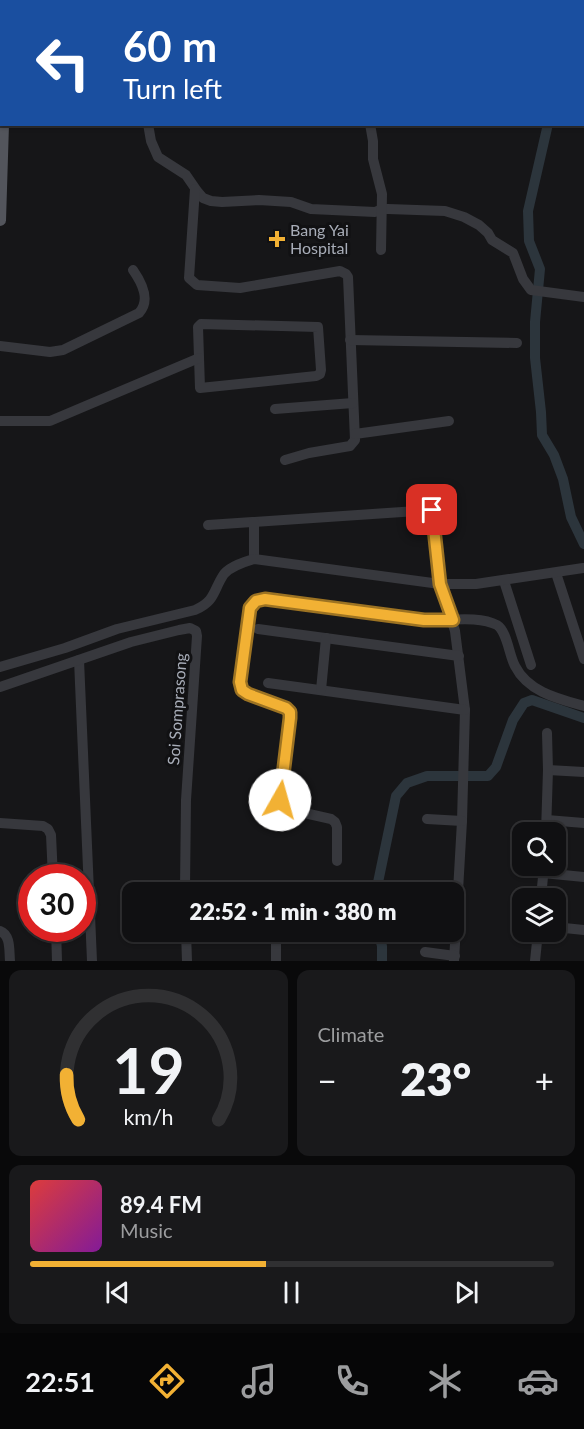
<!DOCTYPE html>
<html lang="en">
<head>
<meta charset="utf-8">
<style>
	body { margin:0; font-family:Lato,sans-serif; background:#19191b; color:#f1f3f6; height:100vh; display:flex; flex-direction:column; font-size:22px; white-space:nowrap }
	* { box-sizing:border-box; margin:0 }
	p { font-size:20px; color:#9c9d9f }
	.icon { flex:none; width:33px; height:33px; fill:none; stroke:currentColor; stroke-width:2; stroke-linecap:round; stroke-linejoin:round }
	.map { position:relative; height:961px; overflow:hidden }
	.sheet { display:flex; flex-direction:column; gap:9px; padding:9px; background:#09090a; flex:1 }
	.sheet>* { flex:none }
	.banner { position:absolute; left:0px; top:0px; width:585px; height:126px; box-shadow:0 2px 4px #0004,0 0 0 2px #303032; background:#1a4fa0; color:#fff; overflow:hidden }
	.buttons { position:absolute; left:512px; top:822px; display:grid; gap:12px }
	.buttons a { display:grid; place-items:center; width:54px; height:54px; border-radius:12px; background:#101012; box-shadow:0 2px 4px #0004,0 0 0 2px #303032; font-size:30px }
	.speed { position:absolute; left:18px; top:864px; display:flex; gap:12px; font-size:30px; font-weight:700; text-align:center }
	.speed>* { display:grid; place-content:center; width:78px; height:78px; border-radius:50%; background:#101012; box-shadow:0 2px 4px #0004,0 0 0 2px #303032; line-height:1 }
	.speed .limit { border:9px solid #d22; background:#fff; color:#111 }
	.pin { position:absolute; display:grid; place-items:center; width:51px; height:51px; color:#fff; margin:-26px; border-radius:12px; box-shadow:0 3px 9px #0006 }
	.me { position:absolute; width:66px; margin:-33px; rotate:7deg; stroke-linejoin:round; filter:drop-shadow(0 0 4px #0008) }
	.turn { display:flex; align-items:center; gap:21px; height:126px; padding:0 24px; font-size:27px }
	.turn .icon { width:78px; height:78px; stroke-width:2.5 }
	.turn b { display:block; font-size:42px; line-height:51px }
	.big { font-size:45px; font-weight:800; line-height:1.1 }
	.sheet .tile { flex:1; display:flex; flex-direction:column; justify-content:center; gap:9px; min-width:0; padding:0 21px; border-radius:12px; background:#19191b }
	.sheet .dial { align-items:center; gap:0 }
	.dial svg { height:156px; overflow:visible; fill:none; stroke:#303032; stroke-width:7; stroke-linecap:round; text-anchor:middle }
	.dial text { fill:#f1f3f6; stroke:none }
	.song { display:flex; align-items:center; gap:18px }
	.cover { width:72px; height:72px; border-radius:9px; background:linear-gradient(135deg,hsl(0 70% 55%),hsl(290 70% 35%)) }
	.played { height:6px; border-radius:3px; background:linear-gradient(90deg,#f2b134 45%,#303032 45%) }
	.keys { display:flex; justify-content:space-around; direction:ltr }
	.heat { display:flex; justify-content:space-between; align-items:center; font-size:33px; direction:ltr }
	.sheet .tiles { flex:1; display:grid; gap:9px; grid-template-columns:1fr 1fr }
	.tile:last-child { grid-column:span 2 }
	.trip { position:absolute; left:122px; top:882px; width:342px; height:60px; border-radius:12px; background:#101012; box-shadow:0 2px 4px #0004,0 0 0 2px #303032; font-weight:800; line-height:60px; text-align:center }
	.dock { display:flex; height:96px; justify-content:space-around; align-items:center; background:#060607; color:#9c9d9f }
	.dock .icon { width:42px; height:42px }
	.dock .current { color:#f2b134 }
	.dock b { font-size:27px; color:#f1f3f6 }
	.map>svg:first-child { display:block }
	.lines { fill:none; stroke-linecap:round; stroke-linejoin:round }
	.canal { stroke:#2c353c; stroke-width:10 }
	.minor { stroke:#37383d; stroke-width:10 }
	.major { stroke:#53555c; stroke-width:12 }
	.route-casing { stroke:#9d7322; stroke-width:15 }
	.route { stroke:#f2b134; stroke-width:10 }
	.poi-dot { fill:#f2b134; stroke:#111113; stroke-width:2 }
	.labels { text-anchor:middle; stroke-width:6; stroke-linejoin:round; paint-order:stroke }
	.poi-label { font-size:16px; fill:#a8adb8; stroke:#111113; text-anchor:start }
	.street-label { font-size:16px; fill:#a8adb8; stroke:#111113 }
</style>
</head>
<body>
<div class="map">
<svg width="584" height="961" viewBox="0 0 584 961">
	<rect width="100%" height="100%" fill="#161618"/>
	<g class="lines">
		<!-- canal -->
		<g class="canal">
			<path d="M551,0V2"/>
			<path d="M548,124L528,211L529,241L540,269L535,322V358L541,412L542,435L554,455L563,479L571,517L584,544"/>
			<path d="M376,892L396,796L407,783L427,776H488L496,767L513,720L524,703L532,700L584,718"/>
			<path d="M378,932L382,946V961"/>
		</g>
		<!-- minor -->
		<g class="minor">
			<path d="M237,0V2"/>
			<path d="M148,124L151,141L158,157L186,175L197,191L203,198L211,201L222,202L259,200L291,202L311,209L375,212L382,209H388L445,211L464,217L479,225L488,233L492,240L513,253L523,279L531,290L584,297"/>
			<path d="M370,124L373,141V159L382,194L381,250"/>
			<path d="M195,189L189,278L197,285L240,288L340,271L346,274L348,277L355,440L350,446L309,453L285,460"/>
			<path d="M201,324L318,327L321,370L320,374L316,376L200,388L198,327Z"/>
			<path d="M350,340L517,343"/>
			<path d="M0,346L50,352L63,350L139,313C151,300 142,283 133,270"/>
			<path d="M275,409L353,403"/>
			<path d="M0,421H50L199,358"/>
			<path d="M355,434L449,421"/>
			<path d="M208,525L432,510L440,584L455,631L465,710L462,821L454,961"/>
			<path d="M254,559V522"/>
			<path d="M556,573L584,659"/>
			<path d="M504,581L531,665"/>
			<path d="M258,629L459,656"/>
			<path d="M79,660L92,961"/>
			<path d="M0,667L65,648L117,629L195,610C216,601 213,590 224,574C231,566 244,562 254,559L440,584H476L583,568"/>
			<path d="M268,683L465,710"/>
			<path d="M0,687L131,642L179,630L190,628L196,631L197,636L186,800L185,887L220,892"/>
			<path d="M321,690L326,638"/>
			<path d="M548,770L584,772"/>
			<path d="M427,819L462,821"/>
			<path d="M547,820L584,823"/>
			<path d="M0,823L43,826L48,829L51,835L53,878"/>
			<path d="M546,832L548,770L547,733"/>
			<path d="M337,861V827L335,822L331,819L287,809L282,806L280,800L290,718V712L286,708L248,694L242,690L240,683L250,608L256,601L265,599C297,604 329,608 361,612C382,615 404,619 425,620C446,621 479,615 497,625C507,631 509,655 515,666C528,692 559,699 584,706"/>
			<path d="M543,873L584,877"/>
			<path d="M541,898L544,866"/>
			<path d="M555,927L584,930"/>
			<path d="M56,928L57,961"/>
			<path d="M0,931C11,935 9,951 10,961"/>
			<path d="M186,932L187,961"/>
			<path d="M276,932V961"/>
			<path d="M425,952L455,956"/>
			<path d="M535,961L538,932"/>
		</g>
		<!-- major -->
		<g class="major">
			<path d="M6,2V0"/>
			<path d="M0,220L3,124"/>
		</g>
	</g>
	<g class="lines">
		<!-- route casing -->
		<g class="route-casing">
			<path id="route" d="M280,800L290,718V712L286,708L248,694L242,690L240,682L250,608L256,601L265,599L424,620H453L440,584L432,510"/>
		</g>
		<!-- route -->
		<use href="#route" class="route"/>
	</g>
	<!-- markers -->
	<path class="poi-dot" d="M274 230h6v6h6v6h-6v6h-6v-6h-6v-6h6z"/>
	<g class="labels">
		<!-- poi labels -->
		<g class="poi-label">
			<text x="290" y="236">Bang Yai<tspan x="290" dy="18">Hospital</tspan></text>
		</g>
		<!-- street labels -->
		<g class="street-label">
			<text transform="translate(177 709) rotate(-86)" y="6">Soi Somprasong</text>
		</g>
	</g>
</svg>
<div class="buttons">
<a><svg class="icon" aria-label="search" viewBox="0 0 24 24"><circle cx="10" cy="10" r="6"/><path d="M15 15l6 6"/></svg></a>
<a><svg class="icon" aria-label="layers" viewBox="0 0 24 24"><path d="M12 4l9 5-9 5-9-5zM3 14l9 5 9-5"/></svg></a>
</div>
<div class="speed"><div class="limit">30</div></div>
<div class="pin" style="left:432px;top:510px;background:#d93025"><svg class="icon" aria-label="arrive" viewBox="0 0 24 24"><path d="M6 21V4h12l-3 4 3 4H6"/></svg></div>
<svg class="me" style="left:280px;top:800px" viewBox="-20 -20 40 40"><circle r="19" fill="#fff"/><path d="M0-13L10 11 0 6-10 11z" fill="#f2b134"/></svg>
<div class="trip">22:52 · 1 min · 380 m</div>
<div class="banner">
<div class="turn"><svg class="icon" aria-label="left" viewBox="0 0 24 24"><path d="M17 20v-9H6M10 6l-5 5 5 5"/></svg><div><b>60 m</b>Turn left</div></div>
</div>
</div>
<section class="sheet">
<div class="tiles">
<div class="tile dial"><svg viewBox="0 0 100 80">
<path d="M14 69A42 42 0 1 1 86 69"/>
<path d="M14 69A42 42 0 0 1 8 46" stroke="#f2b134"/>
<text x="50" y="56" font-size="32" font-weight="700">19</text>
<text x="50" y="72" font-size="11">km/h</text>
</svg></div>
<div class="tile"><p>Climate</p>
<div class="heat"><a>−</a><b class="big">23°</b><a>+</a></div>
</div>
<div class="tile">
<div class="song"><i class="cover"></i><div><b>89.4 FM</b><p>Music</p></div></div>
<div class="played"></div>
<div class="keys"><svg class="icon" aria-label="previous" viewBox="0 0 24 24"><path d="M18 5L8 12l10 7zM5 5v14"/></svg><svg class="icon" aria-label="pause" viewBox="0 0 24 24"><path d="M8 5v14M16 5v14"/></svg><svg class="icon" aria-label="next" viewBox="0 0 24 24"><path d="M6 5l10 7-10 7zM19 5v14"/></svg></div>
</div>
</div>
</section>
<nav class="dock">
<b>22:51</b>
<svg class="icon current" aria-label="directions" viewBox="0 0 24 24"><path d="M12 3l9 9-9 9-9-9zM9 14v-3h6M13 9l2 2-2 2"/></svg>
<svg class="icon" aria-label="music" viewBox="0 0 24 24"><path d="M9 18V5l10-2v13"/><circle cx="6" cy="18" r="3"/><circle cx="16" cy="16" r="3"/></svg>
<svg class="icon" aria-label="phone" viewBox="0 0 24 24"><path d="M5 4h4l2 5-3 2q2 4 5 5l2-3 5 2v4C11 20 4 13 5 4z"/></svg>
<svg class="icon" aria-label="climate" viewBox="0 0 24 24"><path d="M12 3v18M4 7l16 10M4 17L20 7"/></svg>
<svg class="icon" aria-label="car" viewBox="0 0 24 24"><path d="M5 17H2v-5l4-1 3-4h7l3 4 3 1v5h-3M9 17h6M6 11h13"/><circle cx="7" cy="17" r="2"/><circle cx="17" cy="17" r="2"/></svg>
</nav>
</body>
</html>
